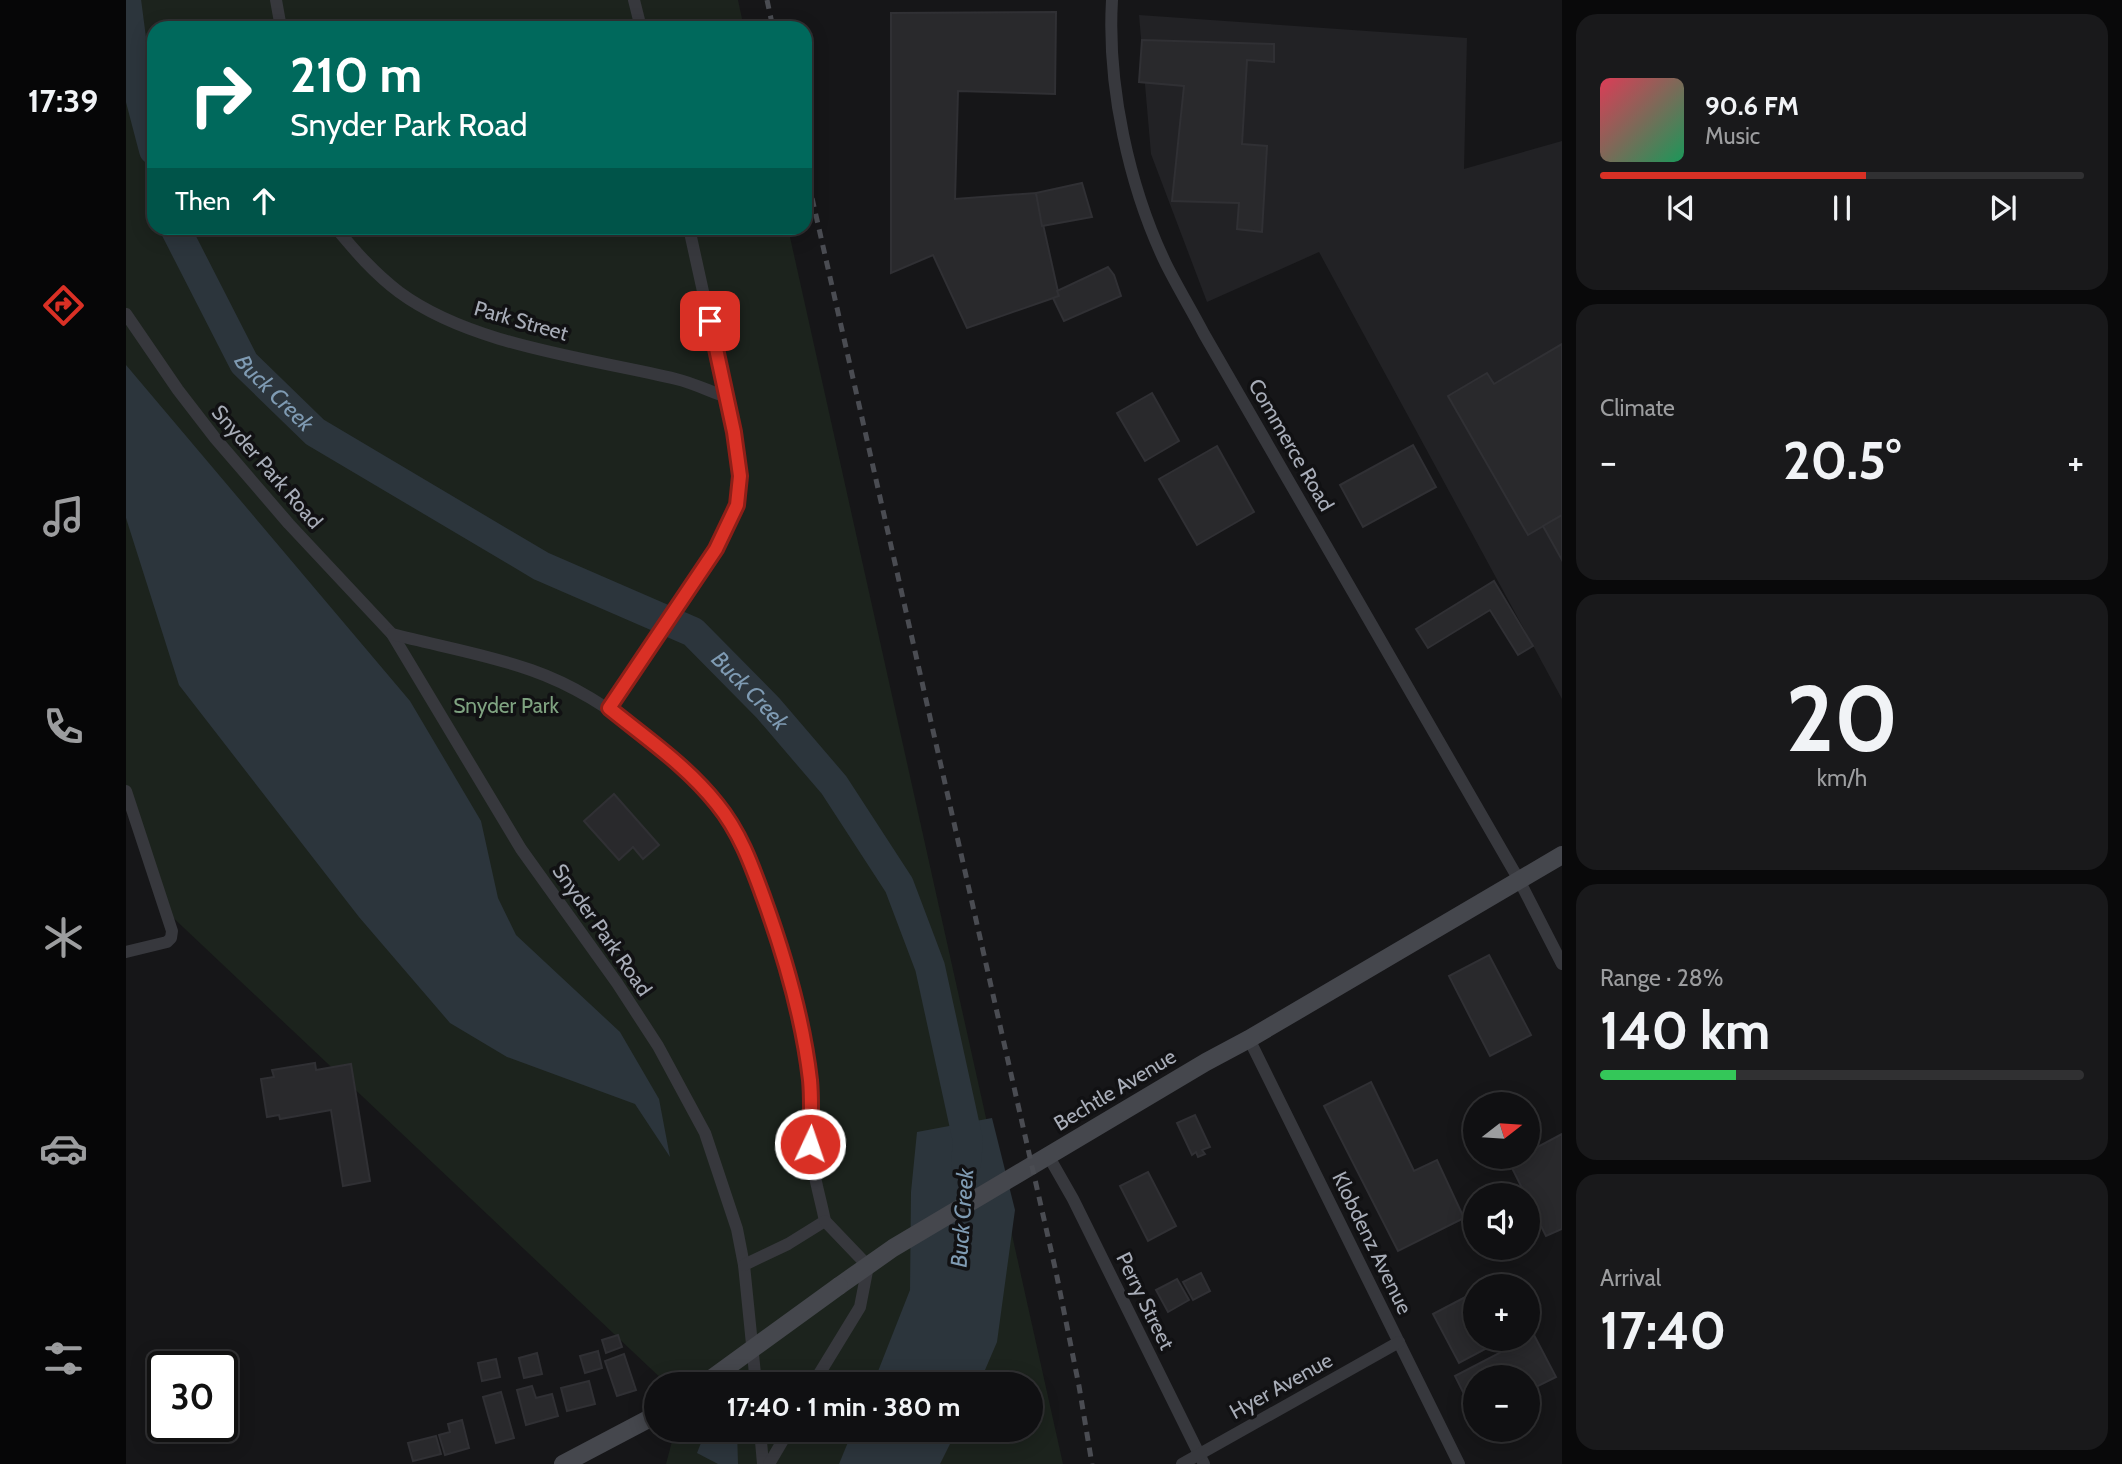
<!DOCTYPE html>
<html lang="en">
<head>
<meta charset="utf-8">
<style>
	body { margin:0; font-family:Cabin,sans-serif; background:#19191b; color:#f1f3f6; height:100vh; display:flex; flex-direction:column; font-size:26px; white-space:nowrap }
	* { box-sizing:border-box; margin:0 }
	p { font-size:23px; color:#9c9d9f }
	.icon { flex:none; width:38px; height:38px; fill:none; stroke:currentColor; stroke-width:2; stroke-linecap:round; stroke-linejoin:round }
	.map { position:relative; flex:1; overflow:hidden }
	.panel { display:flex; flex-direction:column; gap:14px; padding:14px; background:#09090a; width:560px }
	.panel>* { flex:none }
	.hud { position:absolute; left:21px; top:21px; width:665px; height:214px; border-radius:21px; box-shadow:0 4px 18px #0003,0 0 0 2px #303032; background:#00695c; color:#fff; overflow:hidden }
	.needle { width:46px; rotate:73deg }
	.tools { position:absolute; left:1337px; top:1092px; display:grid; gap:14px }
	.tools a { display:grid; place-items:center; width:77px; height:77px; border-radius:50%; background:#101012; box-shadow:0 4px 18px #0003,0 0 0 2px #303032; font-size:35px }
	.speed { position:absolute; left:21px; top:1351px; display:flex; gap:14px; font-size:35px; font-weight:700; text-align:center }
	.speed>* { display:grid; place-content:center; width:91px; height:91px; border-radius:50%; background:#101012; box-shadow:0 4px 18px #0003,0 0 0 2px #303032; line-height:1 }
	.speed .limit { border:4px solid #111; border-radius:10px; background:#fff; color:#111 }
	.pin { position:absolute; display:grid; place-items:center; width:60px; height:60px; color:#fff; margin:-30px; border-radius:14px; box-shadow:0 4px 10px #0006 }
	.me { position:absolute; width:77px; margin:-38px; rotate:3deg; stroke-linejoin:round; filter:drop-shadow(0 0 5px #0008) }
	.turn { display:flex; align-items:center; gap:24px; height:147px; padding:0 28px; font-size:32px }
	.turn .icon { width:91px; height:91px; stroke-width:2.5 }
	.turn b { display:block; font-size:49px; line-height:60px }
	.then { display:flex; align-items:center; height:66px; padding:0 28px; background:#0003; gap:14px; font-size:26px }
	.big { font-size:52px; font-weight:700; line-height:1.1 }
	.panel .widget { flex:1; display:flex; flex-direction:column; justify-content:center; gap:10px; min-width:0; padding:0 24px; border-radius:21px; background:#19191b }
	.panel .dial { align-items:center; gap:0 }
	.dial b { font-size:91px; line-height:1 }
	.song { display:flex; align-items:center; gap:21px }
	.cover { width:84px; height:84px; border-radius:10px; background:linear-gradient(135deg,hsl(350 70% 55%),hsl(150 70% 35%)) }
	.played { height:7px; border-radius:4px; background:linear-gradient(90deg,#d93025 55%,#303032 55%) }
	.keys { display:flex; justify-content:space-around; direction:ltr }
	.heat { display:flex; justify-content:space-between; align-items:center; font-size:38px; direction:ltr }
	.charge { height:10px; border-radius:5px; background:linear-gradient(90deg,#34c759 28%,#303032 0) }
	.trip { position:absolute; left:518px; top:1372px; width:399px; height:70px; border-radius:35px; background:#101012; box-shadow:0 4px 18px #0003,0 0 0 2px #303032; font-weight:700; line-height:70px; text-align:center }
	main { display:flex; flex:1; min-height:0 }
	.tabs { display:flex; flex-direction:column; width:126px; justify-content:space-around; align-items:center; background:#060607; color:#9c9d9f }
	.tabs .icon { width:49px; height:49px }
	.tabs .current { color:#d93025 }
	.tabs b { font-size:32px; color:#f1f3f6 }
	.map>svg:first-child { display:block }
	.built { fill:#222225 }
	.green { fill:#1c231d }
	.water { fill:#2c353c }
	.lines { fill:none; stroke-linecap:round; stroke-linejoin:round }
	.river { stroke:#2c353c; stroke-width:30 }
	.building { fill:#29292c; stroke:#303034; stroke-width:2 }
	.street { stroke:#37383d; stroke-width:12 }
	.secondary { stroke:#45474d; stroke-width:18 }
	.rail { stroke:#4a4c52; stroke-width:5; stroke-dasharray:9 7; stroke-linecap:butt }
	.secondary-bridge { stroke:#45474d; stroke-width:18 }
	.route-casing { stroke:#8d1f18; stroke-width:18 }
	.route { stroke:#d93025; stroke-width:12 }
	.labels { text-anchor:middle; stroke-width:7; stroke-linejoin:round; paint-order:stroke }
	.street-label { font-size:21px; fill:#a8adb8; stroke:#111113 }
	.park-label { font-size:21px; fill:#7fa381; stroke:#111113 }
	.water-label { font-size:23px; font-style:italic; fill:#7f9bb3; stroke:#111113 }
</style>
</head>
<body>
<main>
<nav class="tabs">
<b>17:39</b>
<svg class="icon current" aria-label="directions" viewBox="0 0 24 24"><path d="M12 3l9 9-9 9-9-9zM9 14v-3h6M13 9l2 2-2 2"/></svg>
<svg class="icon" aria-label="music" viewBox="0 0 24 24"><path d="M9 18V5l10-2v13"/><circle cx="6" cy="18" r="3"/><circle cx="16" cy="16" r="3"/></svg>
<svg class="icon" aria-label="phone" viewBox="0 0 24 24"><path d="M5 4h4l2 5-3 2q2 4 5 5l2-3 5 2v4C11 20 4 13 5 4z"/></svg>
<svg class="icon" aria-label="climate" viewBox="0 0 24 24"><path d="M12 3v18M4 7l16 10M4 17L20 7"/></svg>
<svg class="icon" aria-label="car" viewBox="0 0 24 24"><path d="M5 17H2v-5l4-1 3-4h7l3 4 3 1v5h-3M9 17h6M6 11h13"/><circle cx="7" cy="17" r="2"/><circle cx="17" cy="17" r="2"/></svg>
<svg class="icon" aria-label="filters" viewBox="0 0 24 24"><path d="M4 7h16M4 17h16"/><circle cx="9" cy="7" r="2"/><circle cx="15" cy="17" r="2"/></svg>
</nav>
<div class="map">
<svg width="1436" height="1464" viewBox="0 0 1436 1464">
	<rect width="100%" height="100%" fill="#161618"/>
	<!-- built -->
	<path class="built" d="M1013,15L1341,38L1338,169L1436,141V699L1193,252L1081,302L1025,154Z"/>
	<!-- green -->
	<path class="green" d="M0,0H612L618,28H28V228H662L937,1464H540L549,1430H905V1384H541L40,911L0,789Z"/>
	<!-- water -->
	<g class="water">
		<path d="M0,365L284,701L355,821L372,898L390,935L494,1032L533,1099L544,1157L509,1104L381,1057L324,1023L233,917L53,685L0,518Z"/>
		<path d="M866,1118L889,1210L871,1342L853,1384H747L784,1290L785,1192L791,1132Z"/>
		<path d="M580,1430H611L612,1464H592L571,1453Z"/>
		<path d="M727,1430H831L814,1464H713Z"/>
	</g>
	<g class="lines">
		<!-- river -->
		<g class="river">
			<path d="M0,0L11,85L28,150"/>
			<path id="s1" d="M49,228L118,363L189,432L415,566L567,632L642,708L708,785L773,885L804,967L842,1141L840,1163"/>
		</g>
	</g>
	<!-- building -->
	<g class="building">
		<path d="M930,12L929,94L832,91L829,199L910,193L933,296L841,328L807,255L765,273V13Z"/>
		<path d="M1016,40L1148,44V62L1121,60L1116,144L1141,146L1136,232L1111,229L1113,203L1046,201L1058,86L1013,82Z"/>
		<path d="M956,183L966,217L916,226L910,193Z"/>
		<path d="M982,267L988,275L995,296L938,321L927,298L933,296L931,291Z"/>
		<path d="M1436,344V515L1402,535L1322,396L1361,373L1368,384Z"/>
		<path d="M1026,393L1053,441L1019,461L991,413Z"/>
		<path d="M1287,445L1310,487L1237,527L1214,485Z"/>
		<path d="M1091,446L1128,512L1071,545L1033,479Z"/>
		<path d="M1436,515V560L1417,526Z"/>
		<path d="M1368,581L1407,646L1392,655L1364,610L1302,648L1290,629Z"/>
		<path d="M488,794L533,845L517,859L507,847L493,860L458,821Z"/>
		<path d="M1363,955L1405,1035L1364,1056L1323,976Z"/>
		<path d="M189,1063L190,1070L225,1064L244,1181L217,1186L205,1110L154,1119L153,1115L141,1117L135,1079L148,1077L146,1070Z"/>
		<path d="M1245,1082L1288,1171L1311,1160L1338,1218L1272,1251L1198,1106Z"/>
		<path d="M1069,1115L1084,1147L1076,1150L1079,1154L1072,1157L1070,1152L1066,1155L1051,1123Z"/>
		<path d="M1436,1134V1229L1420,1236L1383,1162L1393,1157H1402V1152Z"/>
		<path d="M1022,1172L1050,1226L1022,1241L994,1186Z"/>
		<path d="M1075,1273L1084,1291L1067,1300L1057,1282Z"/>
		<path d="M1379,1277L1384,1286H1361Z"/>
		<path d="M1051,1279L1063,1300L1042,1312L1030,1290Z"/>
		<path d="M1349,1292V1339H1378L1333,1363L1307,1314Z"/>
		<path d="M492,1335L496,1347L480,1353L476,1340Z"/>
		<path d="M1408,1335L1430,1377L1402,1391V1377H1349V1416L1329,1376Z"/>
		<path d="M472,1351L476,1368L459,1373L454,1356Z"/>
		<path d="M411,1353L416,1374L398,1378L393,1358Z"/>
		<path d="M498,1354L510,1390L491,1396L479,1361Z"/>
		<path d="M370,1359L374,1377L356,1381L352,1363Z"/>
		<path d="M463,1381L469,1404L441,1411L435,1388Z"/>
		<path d="M406,1386L410,1398L426,1394L432,1416L400,1425L391,1390Z"/>
		<path d="M375,1392L388,1438L370,1443L357,1397Z"/>
		<path d="M336,1420L343,1448L319,1455L313,1435L324,1432L322,1424Z"/>
		<path d="M310,1436L315,1454L287,1461L282,1443Z"/>
	</g>
	<g class="lines">
		<!-- street -->
		<g class="street">
			<path d="M150,0L155,28"/>
			<path d="M508,0L515,28"/>
			<path d="M986,0C981,86 1003,187 1040,264C1052,288 1066,311 1078,334L1393,880L1436,964"/>
			<path d="M210,228C229,251 248,273 273,292C346,346 463,358 550,379C567,383 583,391 600,397"/>
			<path d="M0,314L52,390L89,438L163,524L266,634L395,849L491,983L532,1046L579,1133L611,1229L618,1265L630,1384"/>
			<path d="M266,634C312,646 360,654 405,670C448,685 483,708 519,736C545,757 572,779 592,805C612,830 624,860 635,890C657,950 672,1011 683,1074C687,1097 683,1120 684,1143C685,1168 694,1196 699,1221L662,1244L618,1265"/>
			<path d="M483,708L590,549L611,505L614,476L608,432L563,228"/>
			<path d="M0,791L46,931L45,938L41,942L0,952"/>
			<path d="M1123,1039L1333,1464"/>
			<path d="M923,1157L947,1199L1078,1464"/>
			<path d="M687,1384L734,1307L742,1266L699,1221"/>
			<path d="M634,1430L637,1464"/>
			<path d="M643,1464L663,1430"/>
			<path d="M1056,1464L1273,1342"/>
		</g>
		<!-- secondary -->
		<g class="secondary">
			<path d="M713,1286L767,1248L1080,1062L1123,1039L1436,855"/>
			<path d="M437,1464L530,1415"/>
		</g>
		<!-- rail -->
		<g class="rail">
			<path d="M641,0L647,28"/>
			<path d="M679,167L930,1272L953,1386L966,1464"/>
		</g>
		<!-- secondary-bridge -->
		<path class="secondary-bridge" d="M578,1384L713,1286"/>
	</g>
	<g class="lines">
		<!-- route casing -->
		<g class="route-casing">
			<path id="route" d="M584,321L608,432L614,476L611,505L590,549L483,708C520,738 561,766 591,804C614,832 626,866 638,899C659,957 677,1019 684,1080C686,1102 685,1123 684,1144"/>
		</g>
		<!-- route -->
		<use href="#route" class="route"/>
	</g>
	<g class="labels">
		<!-- street labels -->
		<g class="street-label">
			<text transform="translate(395 321) rotate(16)" y="7">Park Street</text>
			<text transform="translate(1165 445) rotate(60)" y="7">Commerce Road</text>
			<text transform="translate(141 467) rotate(49)" y="7">Snyder Park Road</text>
			<text transform="translate(476 930) rotate(55)" y="7">Snyder Park Road</text>
			<text transform="translate(989 1090) rotate(-31)" y="7">Bechtle Avenue</text>
			<text transform="translate(1246 1243) rotate(64)" y="7">Klobdenz Avenue</text>
			<text transform="translate(1019 1301) rotate(64)" y="7">Perry Street</text>
			<text transform="translate(1155 1386) rotate(-29)" y="7">Hyer Avenue</text>
		</g>
		<!-- park labels -->
		<g class="park-label">
			<text x="380" y="713">Snyder Park</text>
		</g>
		<!-- water labels -->
		<g class="water-label">
			<text dy="8" stroke="none"><textPath href="#s1" startOffset="194">Buck Creek</textPath></text>
			<text dy="8" stroke="none"><textPath href="#s1" startOffset="761">Buck Creek</textPath></text>
			<text transform="translate(836 1218) rotate(-86)" y="8">Buck Creek</text>
		</g>
	</g>
</svg>
<div class="tools">
<a><svg class="needle" viewBox="-14 -14 28 28"><path d="M0-13l5 13h-10z" fill="#e53935"/><path d="M0 13l5-13h-10z" fill="#9c9d9f"/></svg></a>
<a><svg class="icon" aria-label="sound" viewBox="0 0 24 24"><path d="M4 9h4l5-4v14l-5-4H4zM17 9q2 3 0 6"/></svg></a>
<a>+</a>
<a>−</a>
</div>
<div class="speed"><div class="limit">30</div></div>
<div class="pin" style="left:584px;top:321px;background:#d93025"><svg class="icon" aria-label="arrive" viewBox="0 0 24 24"><path d="M6 21V4h12l-3 4 3 4H6"/></svg></div>
<svg class="me" style="left:684px;top:1144px" viewBox="-20 -20 40 40"><circle r="17" fill="#d93025" stroke="#fff" stroke-width="3"/><path d="M0-11L8 9 0 5-8 9z" fill="#fff"/></svg>
<div class="trip">17:40 · 1 min · 380 m</div>
<div class="hud">
<div class="turn"><svg class="icon" aria-label="right" viewBox="0 0 24 24"><path d="M7 20v-9h11M14 6l5 5-5 5"/></svg><div><b>210 m</b>Snyder Park Road</div></div>
<div class="then">Then<svg class="icon" aria-label="ahead" viewBox="0 0 24 24"><path d="M12 20V5M6 11l6-6 6 6"/></svg></div>
</div>
</div>
<section class="panel">
<div class="widget">
<div class="song"><i class="cover"></i><div><b>90.6 FM</b><p>Music</p></div></div>
<div class="played"></div>
<div class="keys"><svg class="icon" aria-label="previous" viewBox="0 0 24 24"><path d="M18 5L8 12l10 7zM5 5v14"/></svg><svg class="icon" aria-label="pause" viewBox="0 0 24 24"><path d="M8 5v14M16 5v14"/></svg><svg class="icon" aria-label="next" viewBox="0 0 24 24"><path d="M6 5l10 7-10 7zM19 5v14"/></svg></div>
</div>
<div class="widget"><p>Climate</p>
<div class="heat"><a>−</a><b class="big">20.5°</b><a>+</a></div>
</div>
<div class="widget dial"><b>20</b><p>km/h</p></div>
<div class="widget"><p>Range · 28%</p><b class="big">140 km</b><div class="charge"></div></div>
<div class="widget"><p>Arrival</p><b class="big">17:40</b></div>
</section>
</main>
</body>
</html>
